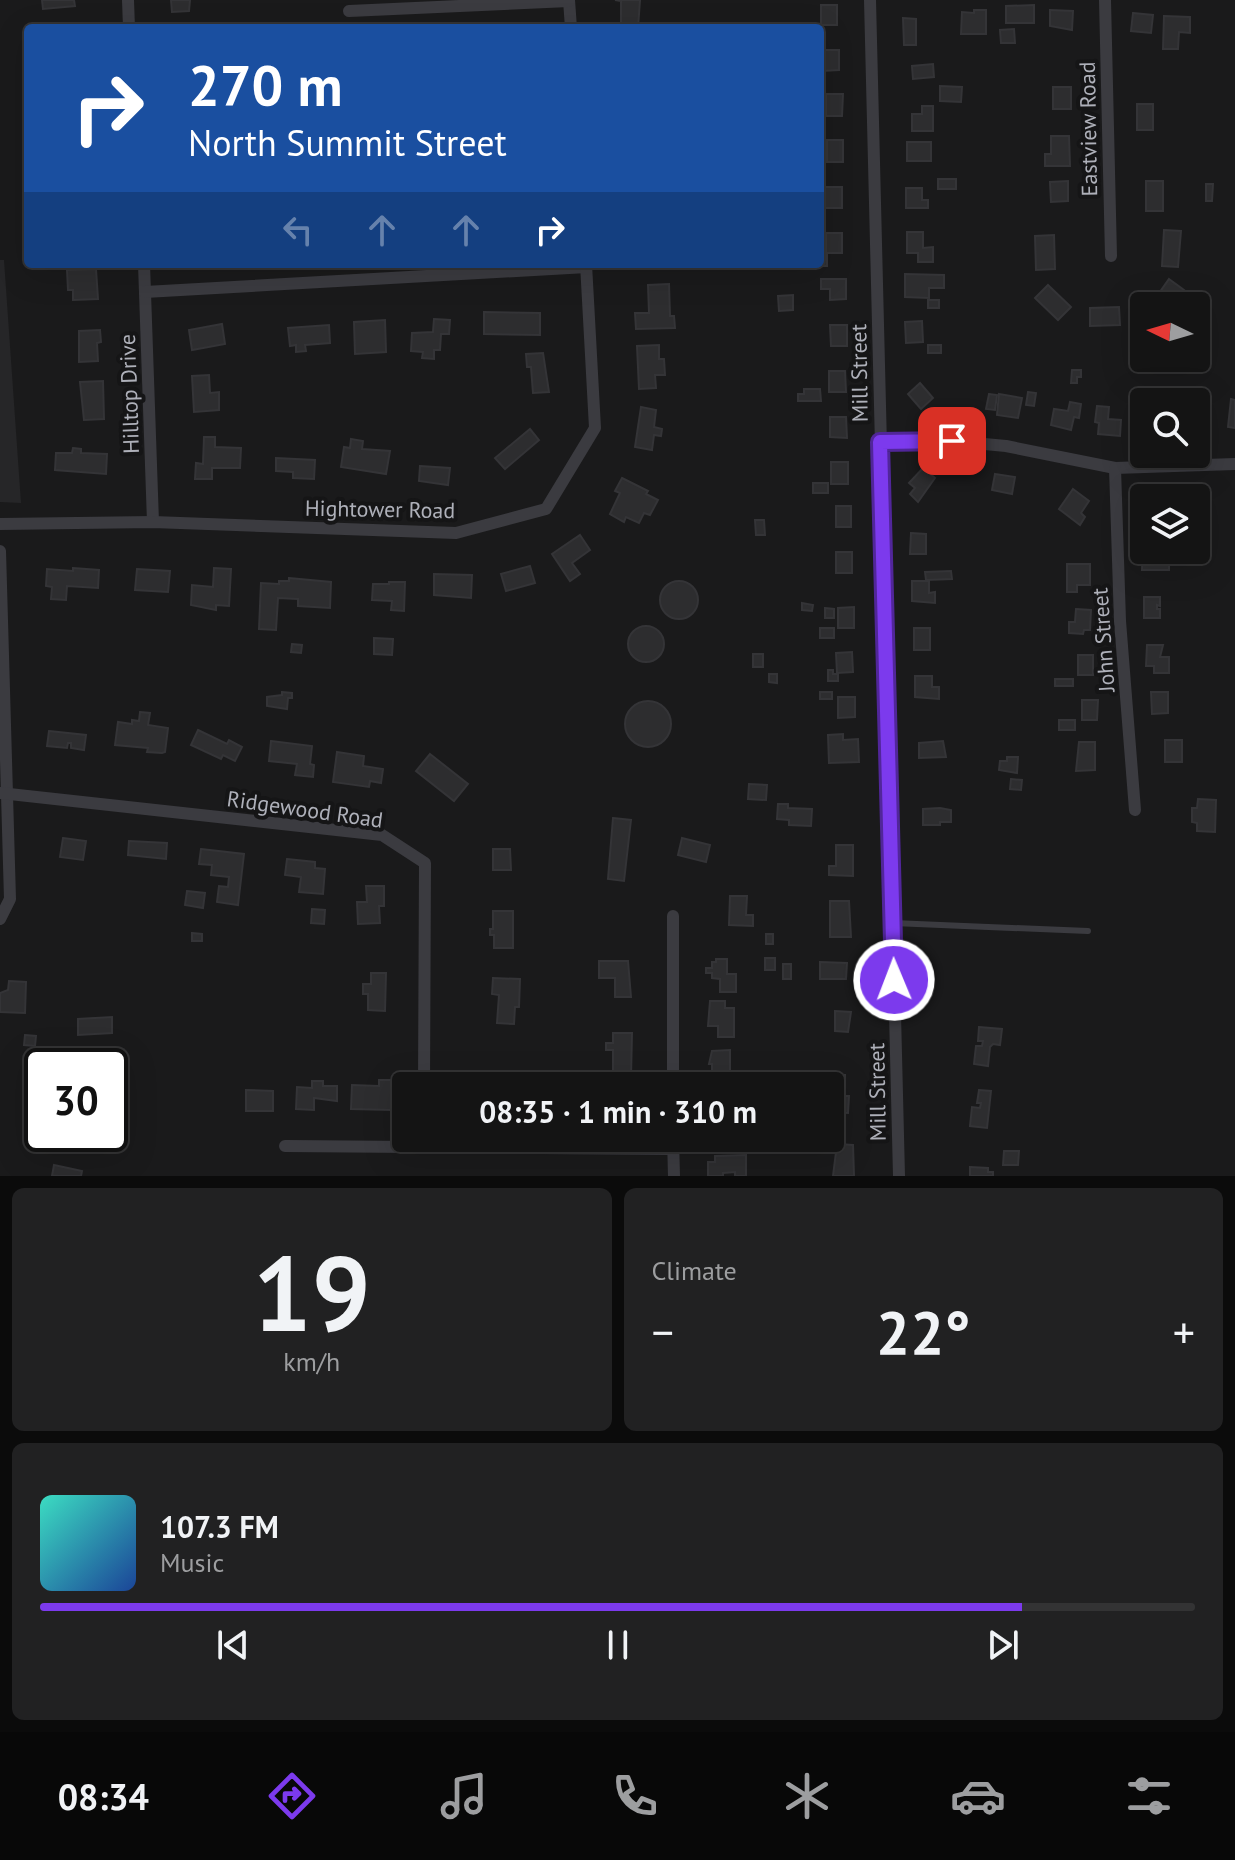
<!DOCTYPE html>
<html lang="en">
<head>
<meta charset="utf-8">
<style>
	body { margin:0; font-family:"PT Sans",sans-serif; background:#212122; color:#f1f3f6; height:100vh; display:flex; flex-direction:column; font-size:30px; white-space:nowrap }
	* { box-sizing:border-box; margin:0 }
	p { font-size:26px; color:#9d9ea0 }
	.icon { flex:none; width:44px; height:44px; fill:none; stroke:currentColor; stroke-width:2; stroke-linecap:round; stroke-linejoin:round }
	.map { position:relative; height:1176px; overflow:hidden }
	.sheet { display:flex; flex-direction:column; gap:12px; padding:12px; background:#0b0b0b; flex:1 }
	.sheet>* { flex:none }
	.hud { position:absolute; left:24px; top:24px; width:800px; height:244px; border-radius:8px; box-shadow:0 8px 32px #0002,0 0 0 2px #333334; background:#1a4fa0; color:#fff; overflow:hidden }
	.needle { width:52px; rotate:275deg }
	.controls { position:absolute; left:1130px; top:292px; display:grid; gap:16px }
	.controls a { display:grid; place-items:center; width:80px; height:80px; border-radius:8px; background:#141414; box-shadow:0 8px 32px #0002,0 0 0 2px #333334; font-size:40px }
	.speed { position:absolute; left:24px; top:1048px; display:flex; gap:16px; font-size:40px; font-weight:700; text-align:center }
	.speed>* { display:grid; place-content:center; width:104px; height:104px; border-radius:50%; background:#141414; box-shadow:0 8px 32px #0002,0 0 0 2px #333334; line-height:1 }
	.speed .limit { border:4px solid #111; border-radius:12px; background:#fff; color:#111 }
	.pin { position:absolute; display:grid; place-items:center; width:68px; height:68px; color:#fff; margin:-34px; border-radius:16px; box-shadow:0 4px 12px #0006 }
	.me { position:absolute; width:88px; margin:-44px; rotate:359deg; stroke-linejoin:round; filter:drop-shadow(0 0 6px #0008) }
	.turn { display:flex; align-items:center; gap:28px; height:168px; padding:0 32px; font-size:36px }
	.turn .icon { width:104px; height:104px; stroke-width:2.5 }
	.turn b { display:block; font-size:56px; line-height:68px }
	.lanes { display:flex; align-items:center; height:76px; padding:0 32px; background:#0003; justify-content:center; gap:40px; direction:ltr }
	.lanes .off { opacity:.35 }
	.big { font-size:60px; font-weight:800; line-height:1.1 }
	.sheet .tile { flex:1; display:flex; flex-direction:column; justify-content:center; gap:12px; min-width:0; padding:0 28px; border-radius:12px; background:#212122 }
	.sheet .dial { align-items:center; gap:0 }
	.dial b { font-size:104px; line-height:1 }
	.song { display:flex; align-items:center; gap:24px }
	.cover { width:96px; height:96px; border-radius:12px; background:linear-gradient(135deg,hsl(170 70% 55%),hsl(220 70% 35%)) }
	.played { height:8px; border-radius:4px; background:linear-gradient(90deg,#7c3aed 85%,#333334 85%) }
	.keys { display:flex; justify-content:space-around; direction:ltr }
	.heat { display:flex; justify-content:space-between; align-items:center; font-size:44px; direction:ltr }
	.sheet .tiles { flex:1; display:grid; gap:12px; grid-template-columns:1fr 1fr }
	.tile:last-child { grid-column:span 2 }
	.trip { position:absolute; left:392px; top:1072px; width:452px; height:80px; border-radius:8px; background:#141414; box-shadow:0 8px 32px #0002,0 0 0 2px #333334; font-weight:800; line-height:80px; text-align:center }
	.dock { display:flex; height:128px; justify-content:space-around; align-items:center; background:#080808; color:#9d9ea0 }
	.dock .icon { width:56px; height:56px }
	.dock .active { color:#7c3aed }
	.dock b { font-size:36px; color:#f1f3f6 }
	.map>svg:first-child { display:block }
	.built { fill:#262628 }
	.building { fill:#2d2d2f; stroke:#343437; stroke-width:2 }
	.lines { fill:none; stroke-linecap:round; stroke-linejoin:round }
	.service { stroke:#3b3b40; stroke-width:6 }
	.minor { stroke:#3b3b40; stroke-width:12 }
	.route-casing { stroke:#51269a; stroke-width:20 }
	.route { stroke:#7c3aed; stroke-width:14 }
	.labels { text-anchor:middle; stroke-width:8; stroke-linejoin:round; paint-order:stroke }
	.street-label { font-size:22px; fill:#aeb0b9; stroke:#151516 }
</style>
</head>
<body>
<div class="map">
<svg width="1235" height="1176" viewBox="0 0 1235 1176">
	<rect width="100%" height="100%" fill="#1a1a1b"/>
	<!-- built -->
	<path class="built" d="M0,260H4L21,503L0,502Z"/>
	<!-- building -->
	<g class="building">
		<path d="M42,0H74L75,6L43,9Z"/>
		<path d="M171,0H190L189,11L172,12Z"/>
		<path d="M615,0H640L638,28H621V1Z"/>
		<rect x="821" y="5" width="16" height="20"/>
		<path d="M1034,5V23H1006V6Z"/>
		<path d="M974,10H986V34H961L962,12L974,13Z"/>
		<path d="M1050,10L1073,11L1072,30L1050,26Z"/>
		<path d="M1133,13L1153,15L1151,33L1131,31Z"/>
		<path d="M1164,16L1190,17V33L1179,32L1178,49H1163Z"/>
		<path d="M903,18L916,19V45H904Z"/>
		<path d="M1014,29L1015,43H1001L1000,30Z"/>
		<path d="M822,50H839V70L822,71Z"/>
		<path d="M933,64L934,77L913,79L912,66Z"/>
		<path d="M940,86L962,87L961,102L940,101Z"/>
		<rect x="1053" y="87" width="18" height="22"/>
		<path d="M826,94H843L842,116H826Z"/>
		<rect x="1137" y="104" width="16" height="26"/>
		<path d="M922,106H933V131H912V114H922Z"/>
		<path d="M1051,136H1069L1070,166H1045V154H1051Z"/>
		<rect x="827" y="140" width="16" height="22"/>
		<rect x="907" y="142" width="24" height="19"/>
		<rect x="938" y="179" width="18" height="10"/>
		<path d="M1068,181V201L1051,202L1050,182Z"/>
		<rect x="1146" y="181" width="17" height="30"/>
		<path d="M1206,184H1213L1212,201H1206Z"/>
		<rect x="825" y="187" width="17" height="21"/>
		<path d="M906,188H922V200H928V208H906Z"/>
		<path d="M1164,230L1181,231L1178,267L1162,266Z"/>
		<path d="M907,232H923V248L933,247V262H918V253H907Z"/>
		<rect x="826" y="233" width="16" height="20"/>
		<path d="M1054,235L1055,269L1036,270L1035,236Z"/>
		<path d="M820,251L822,255H827V266H814V264H820Z"/>
		<path d="M96,269L98,299L73,300V290H68L67,270Z"/>
		<path d="M905,274L944,275V288H929V298L905,297Z"/>
		<path d="M821,279H846V299L830,300V289H821Z"/>
		<path d="M1169,279L1184,290L1173,306H1150Z"/>
		<path d="M669,284L670,316H674L675,328L636,329L635,313H649L648,285Z"/>
		<path d="M1048,285L1071,307L1058,320L1035,298Z"/>
		<path d="M793,295V310L779,311L778,296Z"/>
		<rect x="928" y="300" width="11" height="8"/>
		<path d="M1119,307L1120,325L1090,326V308Z"/>
		<path d="M484,312L540,313V335L484,334Z"/>
		<path d="M434,319L450,320L449,334H441L440,350H434V359L422,358L423,352L411,351L412,333L433,332Z"/>
		<path d="M385,320L386,352L355,354L354,322Z"/>
		<path d="M922,321L923,342L906,343L905,322Z"/>
		<path d="M222,324L225,344L192,350L189,330Z"/>
		<path d="M329,325L330,343L305,345L306,351L296,352V345L290,346L288,328Z"/>
		<path d="M830,325H847V346H831Z"/>
		<path d="M100,330L101,342L97,343L98,361L79,362V331Z"/>
		<path d="M659,345V359H664L665,375H655L656,388L639,389L637,346Z"/>
		<rect x="928" y="345" width="13" height="8"/>
		<path d="M543,353L549,392L533,393L531,367H527L526,354Z"/>
		<path d="M1072,370H1081V377H1077V383H1071Z"/>
		<path d="M829,371H845L846,392H829Z"/>
		<path d="M209,375L210,393L219,392V410L194,412L192,376Z"/>
		<path d="M103,381L104,419L84,420L80,382Z"/>
		<path d="M920,383L933,398L921,409L908,394Z"/>
		<path d="M804,389H820L821,401H798V394H804Z"/>
		<path d="M1028,392L1036,393L1034,406L1026,405Z"/>
		<path d="M989,394L997,395L995,410L986,409Z"/>
		<path d="M999,394L1022,398L1018,418L997,415Z"/>
		<path d="M1231,399L1235,400V428L1228,427Z"/>
		<path d="M1070,402L1081,404L1079,418L1074,417L1071,430L1051,425L1054,409L1068,411Z"/>
		<path d="M1097,406L1109,407L1108,419L1121,420L1120,436L1098,434L1099,423L1095,422Z"/>
		<path d="M641,407L656,410L654,427L662,429L661,436L654,435L652,450L635,447Z"/>
		<path d="M1138,409H1144V436H1135Z"/>
		<path d="M1196,409H1199V413H1211L1210,430H1196Z"/>
		<path d="M830,417H846L847,438L830,437Z"/>
		<path d="M530,429L539,440L505,469L495,458Z"/>
		<path d="M204,437H215V447L241,448L240,468H212V479H195L196,463L203,464Z"/>
		<path d="M351,439L363,441L362,449L390,451L386,474L341,467L344,447L350,448Z"/>
		<path d="M73,448L81,449V453L107,454L106,474L55,470L56,453H72Z"/>
		<path d="M276,458L315,460L314,479L293,478V472L276,471Z"/>
		<rect x="831" y="462" width="17" height="22"/>
		<path d="M420,466L450,468L448,485L419,481Z"/>
		<path d="M923,468L935,478L918,502L910,494L915,488L909,483Z"/>
		<path d="M995,474L1015,477L1012,494L992,490Z"/>
		<path d="M622,478L648,491L646,494L658,500L650,515L644,513L639,523L626,517L624,522L610,514L620,493L615,491Z"/>
		<rect x="813" y="483" width="15" height="10"/>
		<path d="M1073,489L1089,501L1081,513L1085,517L1080,525L1059,509Z"/>
		<rect x="836" y="506" width="15" height="21"/>
		<path d="M755,520H764L765,535H756Z"/>
		<path d="M911,533L926,534V554H910Z"/>
		<path d="M580,535L590,550L572,563L580,574L570,581L552,554Z"/>
		<path d="M1143,549L1160,550V558H1155V561H1169V570H1142Z"/>
		<rect x="836" y="552" width="16" height="21"/>
		<path d="M1067,564H1090V585H1077V592H1067Z"/>
		<path d="M530,566L535,583L506,591L501,574Z"/>
		<path d="M73,568L99,570L98,588L67,586L66,600L51,599L52,587L46,586L47,569L73,571Z"/>
		<path d="M214,568L231,569L229,606L216,605V610L191,605L192,585L213,587Z"/>
		<path d="M137,569L170,571L168,592L135,590Z"/>
		<path d="M951,571L952,579L926,580L925,572Z"/>
		<path d="M434,574L472,575L471,598L434,595Z"/>
		<path d="M289,578L331,582L330,608L298,606V599L278,598L276,630L259,629L261,583L279,584V581H289Z"/>
		<path d="M912,581H929V593L935,592V603L912,601Z"/>
		<circle cx="679" cy="600" r="19"/>
		<path d="M389,582H405L404,611L391,610L392,601L372,600L373,584H389Z"/>
		<path d="M1144,597H1160V606L1157,605V609H1160V618H1144Z"/>
		<path d="M802,603L813,605L812,611L802,610Z"/>
		<path d="M854,607V628H838V608Z"/>
		<path d="M825,608L834,609V618H825Z"/>
		<path d="M1076,609L1091,610L1090,630H1084L1083,634L1069,633V622H1075Z"/>
		<circle cx="646" cy="644" r="18"/>
		<rect x="820" y="628" width="14" height="10"/>
		<rect x="914" y="628" width="16" height="22"/>
		<path d="M374,638L393,639L392,655L374,654Z"/>
		<path d="M292,644L302,645L301,653L291,652Z"/>
		<path d="M1147,645H1163L1160,657H1169V673H1154V666H1146Z"/>
		<path d="M852,652L853,672L837,673L836,653Z"/>
		<rect x="753" y="654" width="10" height="13"/>
		<rect x="1078" y="655" width="15" height="20"/>
		<path d="M828,670H833V674H838V681H828Z"/>
		<path d="M769,674H777V683L769,682Z"/>
		<path d="M915,676H932V687H939V699L915,697Z"/>
		<rect x="1055" y="679" width="18" height="7"/>
		<path d="M282,692L292,693V698H288L287,709L267,706V697L282,695Z"/>
		<rect x="820" y="692" width="12" height="7"/>
		<path d="M1151,692H1168V713L1152,714Z"/>
		<path d="M838,697H855V717L838,718Z"/>
		<path d="M1082,700H1098L1097,720H1082Z"/>
		<circle cx="648" cy="724" r="23"/>
		<path d="M140,712L150,713L148,725L168,728L165,752L162,753L147,752L148,748L115,745L118,722L132,724V720L139,721Z"/>
		<rect x="1059" y="720" width="16" height="10"/>
		<path d="M198,730L227,744L229,740L242,747L235,761L223,755L221,759L191,745Z"/>
		<path d="M49,731L86,735L84,750L71,748V743H68L67,748L47,746Z"/>
		<path d="M843,734V740L858,739L859,762L829,763L828,735Z"/>
		<rect x="1165" y="740" width="17" height="22"/>
		<path d="M271,741L312,746L310,764L314,765L313,777L295,775L297,764L269,761Z"/>
		<path d="M943,741L946,757L919,758V743Z"/>
		<path d="M1079,742H1095V770L1076,771Z"/>
		<path d="M337,752L364,756L363,766L383,769L381,783L370,781L369,787L333,782Z"/>
		<path d="M430,754L468,784L454,801L416,771Z"/>
		<path d="M1007,757H1018L1017,773L999,770L1000,761H1007Z"/>
		<path d="M1011,779L1022,780L1021,790L1010,789Z"/>
		<path d="M749,784L767,785L766,800L748,799Z"/>
		<path d="M1198,799L1216,800L1215,832L1197,831V823L1192,822V808H1197Z"/>
		<path d="M778,804H788V808L812,809L811,826L789,825V820L777,819Z"/>
		<path d="M940,808L951,810V822H940V825H923V809Z"/>
		<path d="M613,818L631,820L624,881L608,879Z"/>
		<path d="M63,838L86,841L83,860L60,857Z"/>
		<path d="M682,838L710,845L706,862L678,855Z"/>
		<path d="M129,841L167,843L166,859L128,855Z"/>
		<path d="M836,845H853V876L829,875V866H836Z"/>
		<path d="M201,849L244,854L238,905L217,902L219,886L228,887L229,877L211,875L212,865L199,864Z"/>
		<path d="M493,849H510L511,870H493Z"/>
		<path d="M287,859L315,862V868L325,869L323,894L299,892L301,877L285,875Z"/>
		<path d="M366,886H384V906H379L380,923L358,924L357,902H367Z"/>
		<path d="M187,891L205,893L203,908L185,905Z"/>
		<path d="M730,896H747L746,915H753V926L729,925Z"/>
		<path d="M830,901H849L851,937H830Z"/>
		<path d="M312,909L325,910L324,924L311,923Z"/>
		<path d="M493,911H513V948H494V935H490V929H493Z"/>
		<path d="M192,933L202,934V941H192Z"/>
		<rect x="766" y="934" width="7" height="10"/>
		<rect x="765" y="958" width="10" height="12"/>
		<path d="M716,959H727V974H736V992H720V979L712,978V973H706V968H712V962H716Z"/>
		<path d="M599,961H628L631,997H615V978H599Z"/>
		<path d="M820,962L847,963L846,979H820Z"/>
		<rect x="783" y="964" width="8" height="15"/>
		<path d="M371,973H386L385,1011L368,1010V994H363V984H371Z"/>
		<path d="M493,978L520,979L519,1007H515L514,1024L497,1023L499,995L492,994Z"/>
		<path d="M9,981L26,982L25,1013L0,1012V993L8,990Z"/>
		<path d="M710,1001H725V1008H734V1037H718V1026H708Z"/>
		<path d="M835,1011L851,1012L848,1032L835,1031Z"/>
		<path d="M112,1017V1033L78,1035V1019Z"/>
		<path d="M979,1027L1002,1029L1000,1045L993,1044L990,1047L988,1066L974,1064L976,1046H982L983,1041H978Z"/>
		<path d="M613,1033H632L631,1077L613,1076V1050H606V1043H613Z"/>
		<path d="M25,1035L36,1036L35,1046L24,1045Z"/>
		<path d="M730,1050V1072H712V1064H709L712,1051Z"/>
		<path d="M818,1074L845,1075V1096H849L848,1113L830,1112V1086H817Z"/>
		<path d="M379,1080H393L392,1110L351,1109L352,1085L379,1086Z"/>
		<path d="M312,1081H323V1086H337V1101L314,1098V1110L296,1109L297,1087L312,1088Z"/>
		<path d="M246,1090L273,1091V1111H246Z"/>
		<path d="M979,1090L991,1091L987,1128L970,1126L972,1107L980,1108L981,1103H977Z"/>
		<path d="M837,1144L853,1145L854,1176H833Z"/>
		<path d="M1004,1151H1019L1018,1165H1003Z"/>
		<path d="M746,1155V1176H735V1172L723,1173V1176H708V1162H715V1156Z"/>
		<path d="M54,1165L82,1171L81,1176H52Z"/>
		<path d="M970,1167L988,1168V1172H993V1176H970Z"/>
	</g>
	<g class="lines">
		<!-- service -->
		<path class="service" d="M893,923L1088,931"/>
		<!-- minor -->
		<g class="minor">
			<path d="M128,0L129,28"/>
			<path d="M569,0L571,28"/>
			<path d="M870,0L899,1176"/>
			<path d="M1105,0L1111,256"/>
			<path d="M349,11L569,1"/>
			<path d="M144,264L153,522"/>
			<path d="M145,292L587,267"/>
			<path d="M880,442L952,441L1006,446L1115,468L1235,464"/>
			<path d="M1115,468L1120,621L1135,810"/>
			<path d="M0,524L153,522L456,533L546,509L595,428L586,264"/>
			<path d="M0,551L10,899L0,919"/>
			<path d="M0,793L382,835L425,863L424,1086"/>
			<path d="M673,1086V916"/>
			<path d="M673,1138L674,1176"/>
			<path d="M285,1146L673,1149"/>
		</g>
	</g>
	<g class="lines">
		<!-- route casing -->
		<g class="route-casing">
			<path id="route" d="M894,980L880,442L952,441"/>
		</g>
		<!-- route -->
		<use href="#route" class="route"/>
	</g>
	<g class="labels">
		<!-- street labels -->
		<g class="street-label">
			<text transform="translate(1088 129) rotate(-91)" y="8">Eastview Road</text>
			<text transform="translate(859 373) rotate(-91)" y="8">Mill Street</text>
			<text transform="translate(129 394) rotate(-92)" y="8">Hilltop Drive</text>
			<text transform="translate(380 509) rotate(1)" y="8">Hightower Road</text>
			<text transform="translate(1103 640) rotate(-94)" y="8">John Street</text>
			<text transform="translate(305 809) rotate(8)" y="8">Ridgewood Road</text>
			<text transform="translate(877 1092) rotate(-91)" y="8">Mill Street</text>
		</g>
	</g>
</svg>
<div class="controls">
<a><svg class="needle" viewBox="-14 -14 28 28"><path d="M0-13l5 13h-10z" fill="#e53935"/><path d="M0 13l5-13h-10z" fill="#9d9ea0"/></svg></a>
<a><svg class="icon" aria-label="search" viewBox="0 0 24 24"><circle cx="10" cy="10" r="6"/><path d="M15 15l6 6"/></svg></a>
<a><svg class="icon" aria-label="layers" viewBox="0 0 24 24"><path d="M12 4l9 5-9 5-9-5zM3 14l9 5 9-5"/></svg></a>
</div>
<div class="speed"><div class="limit">30</div></div>
<div class="pin" style="left:952px;top:441px;background:#d93025"><svg class="icon" aria-label="arrive" viewBox="0 0 24 24"><path d="M6 21V4h12l-3 4 3 4H6"/></svg></div>
<svg class="me" style="left:894px;top:980px" viewBox="-20 -20 40 40"><circle r="17" fill="#7c3aed" stroke="#fff" stroke-width="3"/><path d="M0-11L8 9 0 5-8 9z" fill="#fff"/></svg>
<div class="trip">08:35 · 1 min · 310 m</div>
<div class="hud">
<div class="turn"><svg class="icon" aria-label="right" viewBox="0 0 24 24"><path d="M7 20v-9h11M14 6l5 5-5 5"/></svg><div><b>270 m</b>North Summit Street</div></div>
<div class="lanes"><svg class="icon off" aria-label="left" viewBox="0 0 24 24"><path d="M17 20v-9H6M10 6l-5 5 5 5"/></svg><svg class="icon off" aria-label="ahead" viewBox="0 0 24 24"><path d="M12 20V5M6 11l6-6 6 6"/></svg><svg class="icon off" aria-label="ahead" viewBox="0 0 24 24"><path d="M12 20V5M6 11l6-6 6 6"/></svg><svg class="icon" aria-label="right" viewBox="0 0 24 24"><path d="M7 20v-9h11M14 6l5 5-5 5"/></svg></div>
</div>
</div>
<section class="sheet">
<div class="tiles">
<div class="tile dial"><b>19</b><p>km/h</p></div>
<div class="tile"><p>Climate</p>
<div class="heat"><a>−</a><b class="big">22°</b><a>+</a></div>
</div>
<div class="tile">
<div class="song"><i class="cover"></i><div><b>107.3 FM</b><p>Music</p></div></div>
<div class="played"></div>
<div class="keys"><svg class="icon" aria-label="previous" viewBox="0 0 24 24"><path d="M18 5L8 12l10 7zM5 5v14"/></svg><svg class="icon" aria-label="pause" viewBox="0 0 24 24"><path d="M8 5v14M16 5v14"/></svg><svg class="icon" aria-label="next" viewBox="0 0 24 24"><path d="M6 5l10 7-10 7zM19 5v14"/></svg></div>
</div>
</div>
</section>
<nav class="dock">
<b>08:34</b>
<svg class="icon active" aria-label="directions" viewBox="0 0 24 24"><path d="M12 3l9 9-9 9-9-9zM9 14v-3h6M13 9l2 2-2 2"/></svg>
<svg class="icon" aria-label="music" viewBox="0 0 24 24"><path d="M9 18V5l10-2v13"/><circle cx="6" cy="18" r="3"/><circle cx="16" cy="16" r="3"/></svg>
<svg class="icon" aria-label="phone" viewBox="0 0 24 24"><path d="M5 4h4l2 5-3 2q2 4 5 5l2-3 5 2v4C11 20 4 13 5 4z"/></svg>
<svg class="icon" aria-label="climate" viewBox="0 0 24 24"><path d="M12 3v18M4 7l16 10M4 17L20 7"/></svg>
<svg class="icon" aria-label="car" viewBox="0 0 24 24"><path d="M5 17H2v-5l4-1 3-4h7l3 4 3 1v5h-3M9 17h6M6 11h13"/><circle cx="7" cy="17" r="2"/><circle cx="17" cy="17" r="2"/></svg>
<svg class="icon" aria-label="filters" viewBox="0 0 24 24"><path d="M4 7h16M4 17h16"/><circle cx="9" cy="7" r="2"/><circle cx="15" cy="17" r="2"/></svg>
</nav>
</body>
</html>
